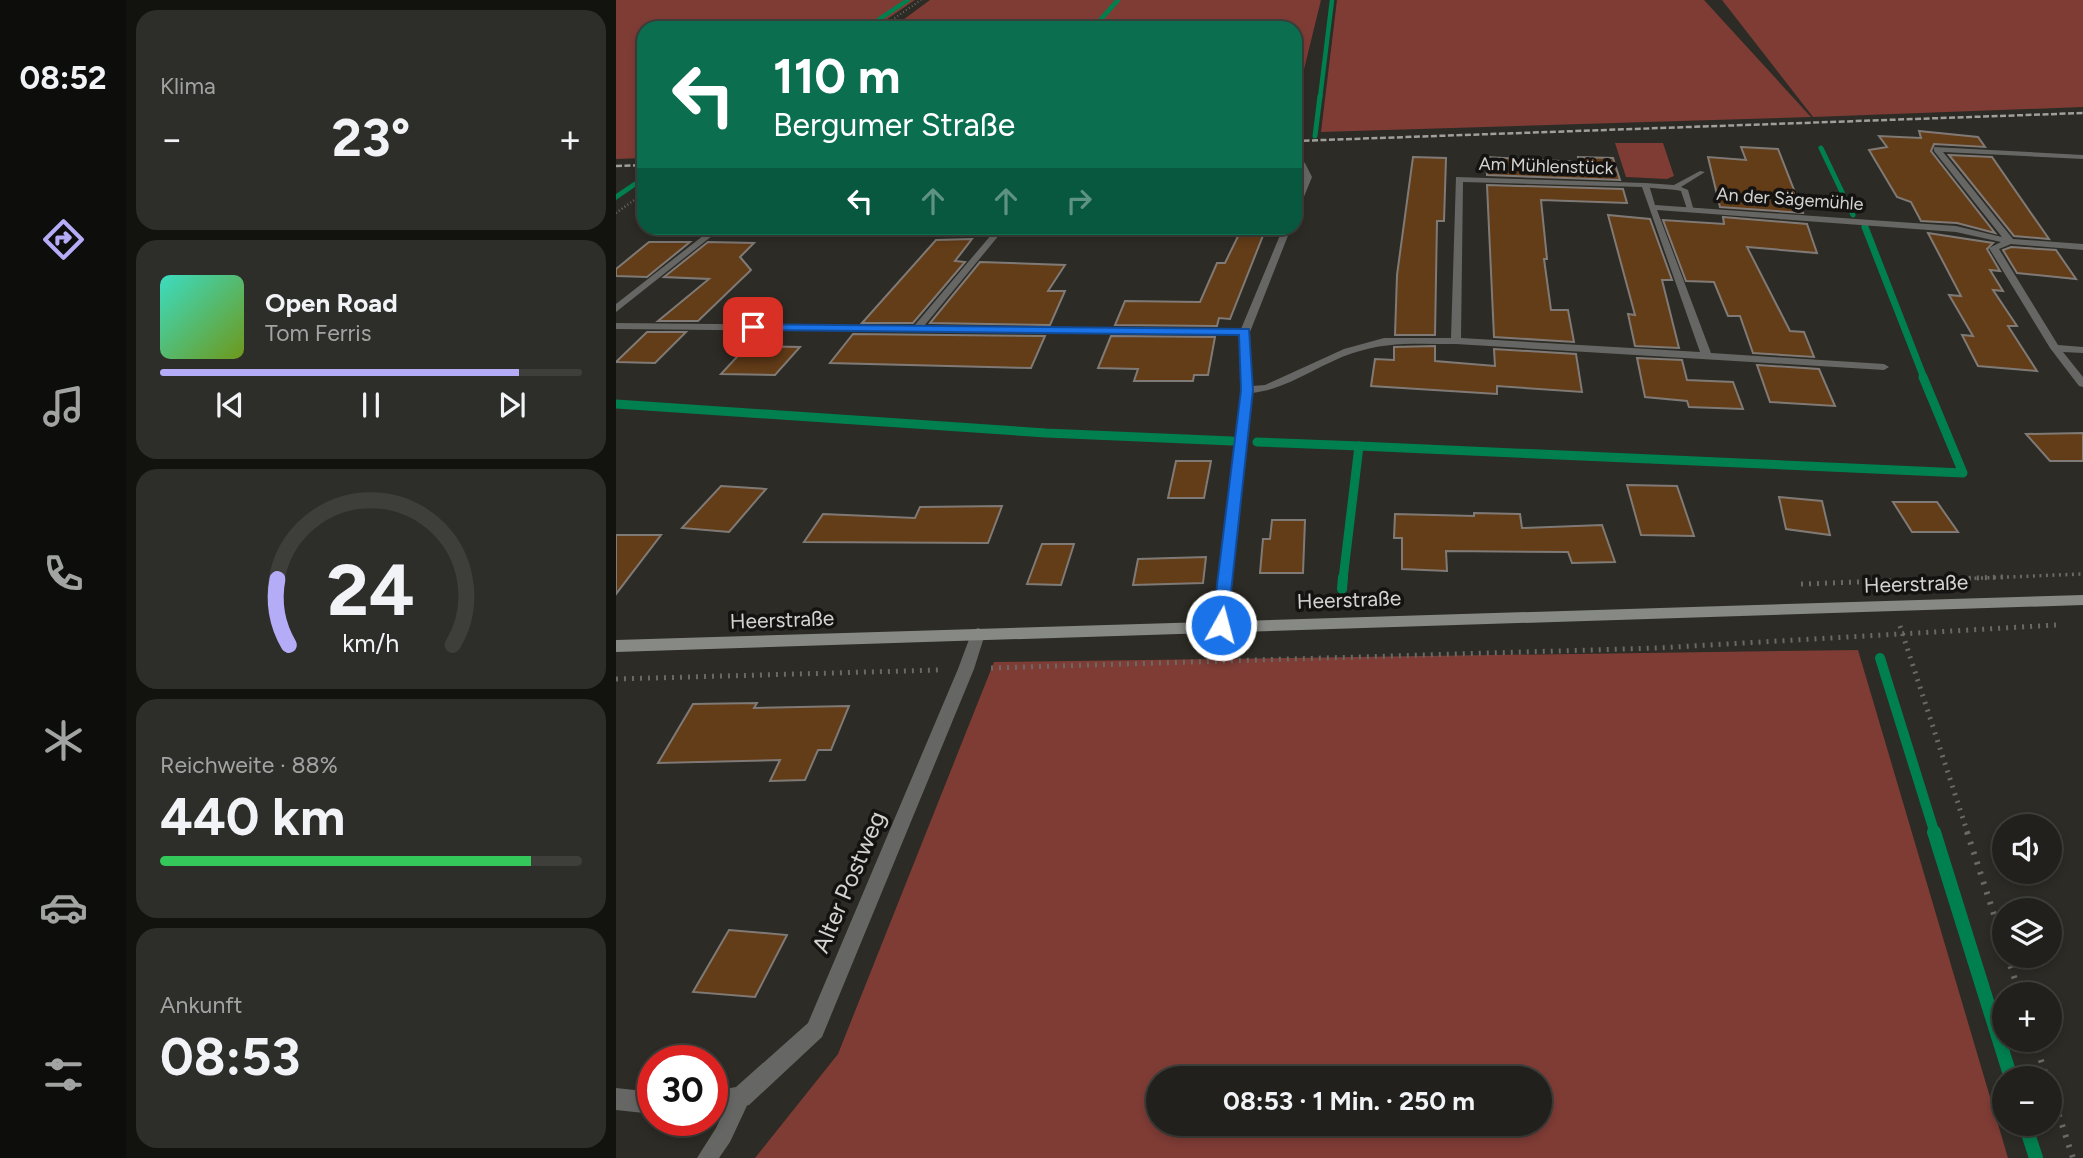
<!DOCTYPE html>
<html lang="de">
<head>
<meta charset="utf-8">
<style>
	body { margin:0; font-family:Figtree,sans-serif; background:#2d2d29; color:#f1f3f6; height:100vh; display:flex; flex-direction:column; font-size:26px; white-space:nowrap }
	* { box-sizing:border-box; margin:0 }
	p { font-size:23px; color:#a2a3a3 }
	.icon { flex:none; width:38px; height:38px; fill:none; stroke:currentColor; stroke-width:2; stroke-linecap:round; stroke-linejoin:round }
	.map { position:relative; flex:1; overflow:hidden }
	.sheet { display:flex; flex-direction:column; gap:10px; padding:10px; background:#12120f; width:490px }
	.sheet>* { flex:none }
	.banner { position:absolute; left:21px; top:21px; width:665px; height:214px; border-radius:21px; box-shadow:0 4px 10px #0003,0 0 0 2px #3e3e3b; background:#0b6e4f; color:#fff; overflow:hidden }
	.buttons { position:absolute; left:1376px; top:814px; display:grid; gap:14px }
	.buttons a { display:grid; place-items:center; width:70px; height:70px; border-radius:50%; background:#21201c; box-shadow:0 4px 10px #0003,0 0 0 2px #3e3e3b; font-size:35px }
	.speed { position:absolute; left:21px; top:1045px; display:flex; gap:14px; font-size:35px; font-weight:700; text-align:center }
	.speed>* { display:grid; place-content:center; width:91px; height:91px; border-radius:50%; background:#21201c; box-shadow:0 4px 10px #0003,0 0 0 2px #3e3e3b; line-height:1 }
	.speed .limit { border:10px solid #d22; background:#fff; color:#111 }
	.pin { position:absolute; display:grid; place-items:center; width:60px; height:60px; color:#fff; margin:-30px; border-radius:14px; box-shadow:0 4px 10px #0006 }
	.me { position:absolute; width:77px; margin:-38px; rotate:7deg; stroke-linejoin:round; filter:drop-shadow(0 0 5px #0008) }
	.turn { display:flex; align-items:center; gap:24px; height:147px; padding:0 21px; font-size:32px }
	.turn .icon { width:91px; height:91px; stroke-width:2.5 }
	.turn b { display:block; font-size:49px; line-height:60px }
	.lanes { display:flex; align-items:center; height:66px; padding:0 21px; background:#0003; justify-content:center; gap:35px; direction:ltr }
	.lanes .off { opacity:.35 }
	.big { font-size:52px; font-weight:700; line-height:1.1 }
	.sheet .card { flex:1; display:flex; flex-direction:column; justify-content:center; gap:10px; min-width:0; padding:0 24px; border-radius:21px; background:#2d2d29 }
	.sheet .dial { align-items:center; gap:0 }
	.dial svg { height:182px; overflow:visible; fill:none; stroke:#3e3e3b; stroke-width:7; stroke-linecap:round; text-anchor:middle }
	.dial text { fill:#f1f3f6; stroke:none }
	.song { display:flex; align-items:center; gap:21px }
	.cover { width:84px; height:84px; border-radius:10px; background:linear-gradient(135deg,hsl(170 70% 55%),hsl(80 70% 35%)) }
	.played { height:7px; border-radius:4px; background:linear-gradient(90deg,#b5acf8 85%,#3e3e3b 85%) }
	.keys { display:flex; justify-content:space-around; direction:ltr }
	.heat { display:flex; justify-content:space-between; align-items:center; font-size:38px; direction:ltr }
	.charge { height:10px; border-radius:5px; background:linear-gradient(90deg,#34c759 88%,#3e3e3b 0) }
	.trip { position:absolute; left:530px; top:1066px; width:406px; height:70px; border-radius:35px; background:#21201c; box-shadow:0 4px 10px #0003,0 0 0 2px #3e3e3b; font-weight:700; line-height:70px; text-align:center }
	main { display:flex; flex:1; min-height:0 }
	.menu { display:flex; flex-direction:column; width:126px; justify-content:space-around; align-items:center; background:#0d0d0b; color:#a2a3a3 }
	.menu .icon { width:49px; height:49px }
	.menu .on { color:#b5acf8 }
	.menu b { font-size:32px; color:#f1f3f6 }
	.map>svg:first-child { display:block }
	.green { fill:#7e3c35; fill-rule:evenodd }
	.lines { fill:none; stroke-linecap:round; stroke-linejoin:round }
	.stream-far5 { stroke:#00804f; stroke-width:4.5 }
	.stream-far4 { stroke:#00804f; stroke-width:5 }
	.stream-far3 { stroke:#00804f; stroke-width:7 }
	.stream-far2 { stroke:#00804f; stroke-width:9 }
	.stream-far1 { stroke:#00804f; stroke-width:10 }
	.stream { stroke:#00804f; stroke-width:14 }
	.building { fill:#633c18; stroke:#807a76; stroke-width:2 }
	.path-far4 { stroke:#6a6965; stroke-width:2; stroke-dasharray:1 2.5; stroke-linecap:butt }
	.path-far3 { stroke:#6a6965; stroke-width:2.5; stroke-dasharray:1 2.5; stroke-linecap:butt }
	.path-far2 { stroke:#6a6965; stroke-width:3.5; stroke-dasharray:2 4.5; stroke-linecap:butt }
	.path-far1 { stroke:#6a6965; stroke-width:5; stroke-dasharray:2 6; stroke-linecap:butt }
	.path { stroke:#6a6965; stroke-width:6; stroke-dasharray:2.5 8; stroke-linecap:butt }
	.lane { fill:#666764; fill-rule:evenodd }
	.street { fill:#666764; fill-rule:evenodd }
	.secondary { fill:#878985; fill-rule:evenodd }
	.rail { stroke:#a09f9b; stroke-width:2.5; stroke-dasharray:6 2.5; stroke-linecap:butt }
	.route { fill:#1a73e8; stroke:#114b97; stroke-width:2 }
	.labels { text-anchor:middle; stroke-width:7; stroke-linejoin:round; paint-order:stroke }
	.far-street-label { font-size:18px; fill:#d4d3d0; stroke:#141311 }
	.street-label { font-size:21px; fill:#d4d3d0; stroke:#141311 }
	.near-street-label { font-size:24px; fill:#d4d3d0; stroke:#141311 }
</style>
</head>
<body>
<main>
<nav class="menu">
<b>08:52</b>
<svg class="icon on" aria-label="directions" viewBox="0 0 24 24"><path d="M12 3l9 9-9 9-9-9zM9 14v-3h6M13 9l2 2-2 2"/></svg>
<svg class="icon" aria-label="music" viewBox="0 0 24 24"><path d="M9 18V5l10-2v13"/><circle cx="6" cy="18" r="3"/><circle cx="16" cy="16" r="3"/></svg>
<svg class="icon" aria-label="phone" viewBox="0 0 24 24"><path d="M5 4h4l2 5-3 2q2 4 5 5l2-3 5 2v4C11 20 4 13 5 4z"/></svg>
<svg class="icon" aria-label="climate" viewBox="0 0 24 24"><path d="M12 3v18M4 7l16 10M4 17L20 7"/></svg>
<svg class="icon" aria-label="car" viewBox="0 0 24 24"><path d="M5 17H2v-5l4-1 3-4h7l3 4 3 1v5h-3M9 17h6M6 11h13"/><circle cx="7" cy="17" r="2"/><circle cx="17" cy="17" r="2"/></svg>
<svg class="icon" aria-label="filters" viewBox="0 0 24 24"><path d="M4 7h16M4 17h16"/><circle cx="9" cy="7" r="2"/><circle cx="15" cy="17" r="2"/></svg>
</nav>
<section class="sheet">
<div class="card"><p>Klima</p>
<div class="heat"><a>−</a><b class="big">23°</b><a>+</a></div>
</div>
<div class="card">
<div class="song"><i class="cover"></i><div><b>Open Road</b><p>Tom Ferris</p></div></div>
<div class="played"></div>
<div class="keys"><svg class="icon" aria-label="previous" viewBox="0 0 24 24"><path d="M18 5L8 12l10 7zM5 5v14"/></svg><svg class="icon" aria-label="pause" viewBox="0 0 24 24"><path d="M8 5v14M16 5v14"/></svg><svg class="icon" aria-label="next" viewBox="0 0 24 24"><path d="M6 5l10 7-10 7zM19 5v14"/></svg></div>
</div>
<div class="card dial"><svg viewBox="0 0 100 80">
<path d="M14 69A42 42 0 1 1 86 69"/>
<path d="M14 69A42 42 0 0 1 9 40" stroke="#b5acf8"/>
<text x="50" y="56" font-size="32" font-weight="700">24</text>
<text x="50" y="72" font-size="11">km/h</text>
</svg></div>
<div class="card"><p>Reichweite · 88%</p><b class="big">440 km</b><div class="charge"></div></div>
<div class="card"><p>Ankunft</p><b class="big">08:53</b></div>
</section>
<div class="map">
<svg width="1467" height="1158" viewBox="0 0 1467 1158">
	<rect width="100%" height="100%" fill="#2c2b25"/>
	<!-- green -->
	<g class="green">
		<path d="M0,0H299L258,28H28V158L0,159Z"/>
		<path d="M314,0H705L679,106V28H276Z"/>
		<path d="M721,0H1088L1195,117L705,132Z"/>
		<path d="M1106,0H1467V107L1197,117Z"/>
		<path d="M999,143H1047L1058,176L1051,179L1010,177Z"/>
		<path d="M1242,650L1392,1158H139L222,1054L378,662ZM924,1078V1124H542V1078Z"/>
	</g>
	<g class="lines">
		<!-- stream-far5 -->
		<g class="stream-far5">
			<path d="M250,28L292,0"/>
			<path d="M477,28L502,0"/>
			<path d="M704,98L716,0"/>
		</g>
		<!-- stream-far4 -->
		<g class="stream-far4">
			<path d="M699,136L704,96"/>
			<path d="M1205,148L1237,215"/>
			<path d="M0,197L28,178"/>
		</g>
		<!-- stream-far3 -->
		<path class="stream-far3" d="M1249,227L1308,378"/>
		<!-- stream-far2 -->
		<g class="stream-far2">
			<path d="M0,404L430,433L616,441"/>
			<path d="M641,442L743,446"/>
			<path d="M727,579L743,446L1347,473L1307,377"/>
		</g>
		<!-- stream-far1 -->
		<g class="stream-far1">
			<path d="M726,589L727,577"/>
			<path d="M1264,658L1319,834"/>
		</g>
		<!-- stream -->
		<g class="stream">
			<path d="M1318,832L1395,1078"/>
			<path d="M1409,1124L1420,1158"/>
		</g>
	</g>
	<!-- building -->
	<g class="building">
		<path d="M1303,131L1362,137L1369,147L1318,144L1315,151L1379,233L1341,223L1305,221L1295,202L1281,197L1253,150L1271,147L1263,136L1305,138Z"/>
		<path d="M1125,147L1162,149L1187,213L1104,207L1092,157L1130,160Z"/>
		<path d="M1333,155L1376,157L1433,239L1398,236Z"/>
		<path d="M797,157L830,158L828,221H821L819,335H779L781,275Z"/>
		<path d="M870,157L963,162L962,157L997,158L1004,180L871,175Z"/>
		<path d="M871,185L1007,189L1011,203L925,200L931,259H928L935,310H952L958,342L878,337Z"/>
		<path d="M992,215L1034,219L1056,280H1046L1063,348L1019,346L1012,314L1019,315Z"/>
		<path d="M1107,217L1191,224L1201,253L1131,247L1174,331L1188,332L1198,357L1137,353L1124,316H1112L1098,282L1070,281L1047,220L1108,224Z"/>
		<path d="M626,228H650L614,319L603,318L601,326L499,325L509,301L584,302L601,263H609Z"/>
		<path d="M1312,233L1377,243L1371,249L1384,271L1374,270L1387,291L1377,290L1401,326H1392L1421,371L1362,366L1346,335L1357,336L1333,295L1345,296Z"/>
		<path d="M356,239L339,261L349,262L297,323H246L320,240Z"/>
		<path d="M33,242H74L31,277L0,276V269Z"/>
		<path d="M92,242L138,243L124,257L135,270L82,321H42L93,279L48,277Z"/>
		<path d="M1395,247L1440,250L1460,279L1401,273L1387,250Z"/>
		<path d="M364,262L449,265L432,291H449L434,325L314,323Z"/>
		<path d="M31,332H70L39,363L0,362Z"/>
		<path d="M237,334L429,336L415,368L214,363Z"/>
		<path d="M495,336L599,337L592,375H578L577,381H518L522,369L482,368Z"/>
		<path d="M131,346L184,347L159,375L105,374Z"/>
		<path d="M819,346V361L879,366L878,349L960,354L966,392L881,386V394L755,386L759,359L778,360V347Z"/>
		<path d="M1021,358L1066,360L1071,380L1117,382L1127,409L1073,407L1071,401L1029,397Z"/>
		<path d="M1141,365L1203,369L1219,406L1154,402Z"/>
		<path d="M1467,433V461H1434L1410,434Z"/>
		<path d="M560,461H595L588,498H552Z"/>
		<path d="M1011,485L1061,486L1078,536L1025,535Z"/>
		<path d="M105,486L150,489L113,532L66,528Z"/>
		<path d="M1163,497L1206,501L1214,535L1170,529Z"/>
		<path d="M1277,502H1321L1342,532H1296Z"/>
		<path d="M386,506L372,543L188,542L207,514L299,518L304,507Z"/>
		<path d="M858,513L904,514L906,528L986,525L999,562L956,563L952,552L830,551L831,571L786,569V538H778L779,514L858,516Z"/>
		<path d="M656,520H689L687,573H644L647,539H654Z"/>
		<path d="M0,535H45L0,594Z"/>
		<path d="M426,544H458L445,585L411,584Z"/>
		<path d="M590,557L587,583L517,585L522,559Z"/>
		<path d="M141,703L138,708L233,706L215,750H202L189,780L154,781L164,760L42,763L77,704Z"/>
		<path d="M113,930L171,935L139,997L77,992Z"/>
	</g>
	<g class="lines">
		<!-- path-far4 -->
		<path class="path-far4" d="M264,28L305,0"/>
		<!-- path-far3 -->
		<path class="path-far3" d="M0,213L28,193"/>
		<!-- path-far2 -->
		<path class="path-far2" d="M1339,579L1467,574"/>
		<!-- path-far1 -->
		<g class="path-far1">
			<path d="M1185,584L1388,577"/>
			<path d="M1284,626L1352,834"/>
			<path d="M375,668L1041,648L1440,625"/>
			<path d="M0,679L324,670"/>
		</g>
		<!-- path -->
		<g class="path">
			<path d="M1351,832L1388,945"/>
			<path d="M1391,956L1404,994"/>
			<path d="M1418,1040L1431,1078"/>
			<path d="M1433,1085L1457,1158"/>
		</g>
		<!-- lane -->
		<g class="lane">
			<path d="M1084,171L1089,172L1065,187L1072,190L1078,211L1071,209L1065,191C1052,188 1037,190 1025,185L1029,183L1058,185Z"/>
			<path d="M125,1087L132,1090L135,1097L114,1142L103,1158H81L100,1128L118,1090Z"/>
		</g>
		<!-- street -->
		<g class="street">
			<path d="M1318,147L1467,155V159L1327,152L1397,239L1467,244V250L1395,244L1383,249L1442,345L1467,347V353L1447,352L1467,377V387L1463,386L1434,348L1373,248L1385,242L1340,232L1041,210L1095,353L1268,364L1273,367L1268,370L840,344C804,344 772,341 737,353C703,364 673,389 636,393L612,625L610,629H600L598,625L625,390L624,335L0,329V323L298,326L381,228H389L308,326L625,329L667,228H675L634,332L636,386L649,385L728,349L768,338H835L840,177L1029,183L1033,185L1039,205L1340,226L1386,237L1318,151ZM847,182L1026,187L1084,352L845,338Z"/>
			<path d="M685,161L689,163L696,177L683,209L679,212V199L688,177L681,163Z"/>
			<path d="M97,228H106L0,312V304Z"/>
			<path d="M362,628L367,630L369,634L358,669L206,1037L133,1105L96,1113V1091L120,1087L192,1023L342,669L355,634L357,630Z"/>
			<path d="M0,1088L37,1092V1114L0,1110Z"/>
		</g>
		<!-- secondary -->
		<path class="secondary" d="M1467,595V605L0,652V640Z"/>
		<!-- rail -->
		<g class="rail">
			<path d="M679,141L1467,113"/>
			<path d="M0,166L28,165"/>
		</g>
	</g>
	<!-- route -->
	<path class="route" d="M133,324L633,329L637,390L611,629H599L596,625L625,390L623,335L137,330L131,327Z"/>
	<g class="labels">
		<!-- far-street labels -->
		<g class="far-street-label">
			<text transform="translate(930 166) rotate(2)" y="6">Am Mühlenstück</text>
			<text transform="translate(1174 199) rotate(4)" y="6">An der Sägemühle</text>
		</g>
		<!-- street labels -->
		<g class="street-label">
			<text transform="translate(1300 584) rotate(-2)" y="7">Heerstraße</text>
			<text transform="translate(733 600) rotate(-2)" y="7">Heerstraße</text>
			<text transform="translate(166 620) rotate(-2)" y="7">Heerstraße</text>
		</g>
		<!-- near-street labels -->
		<g class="near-street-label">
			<text transform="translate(233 882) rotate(-67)" y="8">Alter Postweg</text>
		</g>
	</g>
</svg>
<div class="buttons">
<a><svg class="icon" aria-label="sound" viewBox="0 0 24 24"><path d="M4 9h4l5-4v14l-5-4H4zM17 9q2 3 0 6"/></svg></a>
<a><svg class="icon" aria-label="layers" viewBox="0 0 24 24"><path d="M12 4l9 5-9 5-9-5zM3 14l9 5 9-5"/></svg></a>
<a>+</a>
<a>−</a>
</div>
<div class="speed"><div class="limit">30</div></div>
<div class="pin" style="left:137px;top:327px;background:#d93025"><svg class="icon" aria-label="arrive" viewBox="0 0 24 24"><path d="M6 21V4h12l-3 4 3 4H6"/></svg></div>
<svg class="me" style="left:605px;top:625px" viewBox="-20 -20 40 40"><circle r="17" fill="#1a73e8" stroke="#fff" stroke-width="3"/><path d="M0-11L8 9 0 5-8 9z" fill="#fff"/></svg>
<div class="trip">08:53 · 1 Min. · 250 m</div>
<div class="banner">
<div class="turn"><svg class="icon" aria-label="left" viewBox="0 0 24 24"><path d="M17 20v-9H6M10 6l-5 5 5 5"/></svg><div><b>110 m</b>Bergumer Straße</div></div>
<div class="lanes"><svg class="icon" aria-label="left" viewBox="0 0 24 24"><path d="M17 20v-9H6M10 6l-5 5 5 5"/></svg><svg class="icon off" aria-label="ahead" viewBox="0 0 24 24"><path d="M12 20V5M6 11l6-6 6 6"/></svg><svg class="icon off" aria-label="ahead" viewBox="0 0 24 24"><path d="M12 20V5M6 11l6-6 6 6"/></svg><svg class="icon off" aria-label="right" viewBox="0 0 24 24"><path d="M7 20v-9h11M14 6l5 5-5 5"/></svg></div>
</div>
</div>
</main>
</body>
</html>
